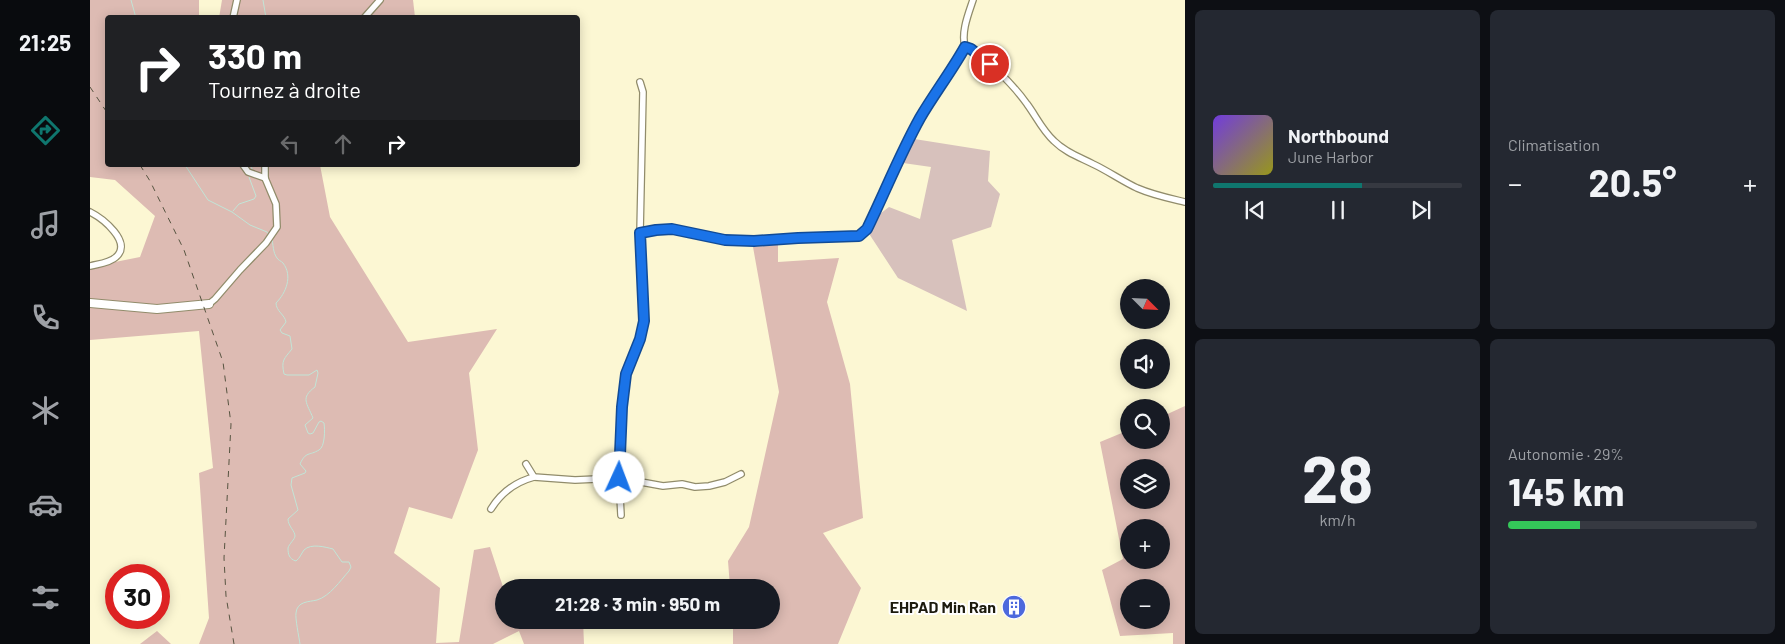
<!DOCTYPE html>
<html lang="fr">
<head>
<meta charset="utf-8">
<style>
	body { margin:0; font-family:Barlow,sans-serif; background:#242831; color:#f1f3f6; height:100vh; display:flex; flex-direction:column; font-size:19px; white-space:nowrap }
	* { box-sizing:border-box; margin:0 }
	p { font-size:16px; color:#9ea1a6 }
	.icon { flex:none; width:28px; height:28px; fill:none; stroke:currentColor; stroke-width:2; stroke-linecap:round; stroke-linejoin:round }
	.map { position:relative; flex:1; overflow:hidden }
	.panel { display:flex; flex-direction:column; gap:10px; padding:10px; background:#0d0f14; width:600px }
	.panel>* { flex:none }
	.guide { position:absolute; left:15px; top:15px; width:475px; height:152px; border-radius:5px; box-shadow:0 2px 12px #0003; background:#202124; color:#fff; overflow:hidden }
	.needle { width:32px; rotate:114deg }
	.controls { position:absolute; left:1030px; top:279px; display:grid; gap:10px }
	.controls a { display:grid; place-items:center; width:50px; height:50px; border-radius:50%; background:#171b24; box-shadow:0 2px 12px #0003; font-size:25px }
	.speed { position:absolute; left:15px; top:564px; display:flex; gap:10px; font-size:25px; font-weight:700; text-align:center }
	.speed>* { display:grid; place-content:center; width:65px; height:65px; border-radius:50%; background:#171b24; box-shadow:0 2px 12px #0003; line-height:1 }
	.speed .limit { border:8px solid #d22; background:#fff; color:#111 }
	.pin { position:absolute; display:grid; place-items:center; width:42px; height:42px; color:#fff; margin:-21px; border:2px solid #fff; border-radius:50%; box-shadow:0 1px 5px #0007 }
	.me { position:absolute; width:55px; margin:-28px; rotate:2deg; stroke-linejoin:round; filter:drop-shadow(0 0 4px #0008) }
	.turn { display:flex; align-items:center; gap:18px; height:105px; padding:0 20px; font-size:22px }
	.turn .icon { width:65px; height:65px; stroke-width:2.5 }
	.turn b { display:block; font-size:35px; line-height:42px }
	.lanes { display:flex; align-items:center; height:48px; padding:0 20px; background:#0003; justify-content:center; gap:25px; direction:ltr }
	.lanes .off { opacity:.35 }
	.big { font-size:38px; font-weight:700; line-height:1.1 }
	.panel .card { flex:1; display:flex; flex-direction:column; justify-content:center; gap:8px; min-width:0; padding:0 18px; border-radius:8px; background:#242831 }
	.panel .dial { align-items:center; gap:0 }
	.dial b { font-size:65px; line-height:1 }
	.song { display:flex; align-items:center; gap:15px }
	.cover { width:60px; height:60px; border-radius:8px; background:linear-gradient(135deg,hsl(260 70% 55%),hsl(60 70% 35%)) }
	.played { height:5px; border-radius:2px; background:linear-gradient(90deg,#0f766e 60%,#363941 60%) }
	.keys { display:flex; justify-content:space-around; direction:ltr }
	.heat { display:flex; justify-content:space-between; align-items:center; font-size:28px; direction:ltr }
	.charge { height:8px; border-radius:4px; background:linear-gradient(90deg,#34c759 29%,#363941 0) }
	.panel .tiles { flex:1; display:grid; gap:10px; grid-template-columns:repeat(2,1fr) }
	.trip { position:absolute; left:405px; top:579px; width:285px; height:50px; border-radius:25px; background:#171b24; box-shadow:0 2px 12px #0003; font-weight:700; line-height:50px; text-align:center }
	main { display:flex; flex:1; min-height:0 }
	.dock { display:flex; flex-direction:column; width:90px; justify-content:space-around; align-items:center; background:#090b0e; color:#9ea1a6 }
	.dock .icon { width:35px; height:35px }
	.dock .on { color:#0f766e }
	.dock b { font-size:22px; color:#f1f3f6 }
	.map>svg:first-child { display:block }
	.green { fill:#d7c1bc }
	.forest { fill:#ddbbb3; fill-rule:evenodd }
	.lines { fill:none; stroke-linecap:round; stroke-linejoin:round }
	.stream { stroke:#c2e5d7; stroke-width:1 }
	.street-casing { stroke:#918c6b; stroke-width:8 }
	.secondary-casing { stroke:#918c6b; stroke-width:10 }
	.street { stroke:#fff; stroke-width:5.5 }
	.secondary { stroke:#fff; stroke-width:8 }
	.rail { stroke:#575441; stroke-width:1; stroke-dasharray:6 6; stroke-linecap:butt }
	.route-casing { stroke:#114b97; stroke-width:12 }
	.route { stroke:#1a73e8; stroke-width:9 }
	.labels { text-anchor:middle; stroke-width:4; stroke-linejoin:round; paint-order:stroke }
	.poi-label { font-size:16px; font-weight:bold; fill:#1c1a0d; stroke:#fff; text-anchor:end }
</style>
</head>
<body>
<main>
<nav class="dock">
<b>21:25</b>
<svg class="icon on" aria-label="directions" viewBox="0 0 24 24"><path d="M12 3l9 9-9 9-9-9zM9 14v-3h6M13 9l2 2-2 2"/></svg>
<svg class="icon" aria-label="music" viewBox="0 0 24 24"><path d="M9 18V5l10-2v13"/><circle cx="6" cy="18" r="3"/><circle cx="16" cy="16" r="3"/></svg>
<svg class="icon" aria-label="phone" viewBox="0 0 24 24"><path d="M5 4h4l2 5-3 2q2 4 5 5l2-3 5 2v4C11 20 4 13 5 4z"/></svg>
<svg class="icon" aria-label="climate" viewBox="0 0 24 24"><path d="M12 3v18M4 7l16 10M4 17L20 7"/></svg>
<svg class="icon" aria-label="car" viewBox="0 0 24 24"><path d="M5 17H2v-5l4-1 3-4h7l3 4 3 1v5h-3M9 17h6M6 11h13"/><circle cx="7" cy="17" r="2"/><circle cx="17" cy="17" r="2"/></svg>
<svg class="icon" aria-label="filters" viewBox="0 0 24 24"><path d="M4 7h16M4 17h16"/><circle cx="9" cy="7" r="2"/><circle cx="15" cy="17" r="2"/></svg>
</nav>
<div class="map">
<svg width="1095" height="644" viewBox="0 0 1095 644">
	<rect width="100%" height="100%" fill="#fcf7d3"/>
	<!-- green -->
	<path class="green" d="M818,138L900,151L898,181L910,194L901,227L862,240L877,311L808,278L774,226L799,207L830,219L841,167L813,163Z"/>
	<!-- forest -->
	<g class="forest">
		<path d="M0,0H109V17L18,18V165H230L240,217L318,342L407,329L379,373L388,450L362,519L319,507L304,553L350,588L346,643L369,642L384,550L400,547L414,590V620H493L494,644H434L429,631L403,644H109L119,618L109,473L123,468L109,331L0,340V267L50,257L65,216L25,180L0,177Z"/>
		<path d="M132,0H323L325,17L129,18Z"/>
		<path d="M688,244V262L749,258L737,302L760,384L773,518L733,533L771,588L748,644H643V620H681V588L640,587L638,561L659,527L689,392L663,247Z"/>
		<path d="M1095,406V644H1083V633L1030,636L1012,570L1033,559L1010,442L1039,430V440H1071V417ZM1039,468H1071V500H1039ZM1039,528H1071V560H1039ZM1039,588H1071V620H1039Z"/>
		<path d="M67,631L81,644H50Z"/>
	</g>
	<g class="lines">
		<!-- stream -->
		<g class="stream">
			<path d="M41,0L46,18"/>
			<path d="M173,0L176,18"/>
			<path d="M95,165L118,200L142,212L160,225L177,232L179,235"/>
			<path d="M161,165L162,169"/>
			<path d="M143,211L149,204L164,199L166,196L159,177"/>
			<path d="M182,238C183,244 183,253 187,258C188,260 191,261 193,263C203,276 196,293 186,303C186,311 195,315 196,322L190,330L192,333L200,336L202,349C194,359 191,360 194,374L197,375H219L227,370L228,373L225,387C210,398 217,403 223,418L215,425L218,433L220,434L223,433L229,422L231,421L234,423C235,430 235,447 229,450C219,456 216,451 210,464L216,471L215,473L202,478L201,485L208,510L198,519C198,526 205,531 205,536C205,539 199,544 198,548C198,554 199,559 206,561C210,558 211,554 214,550C221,543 235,547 243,549L252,562H259L261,567L259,571C250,581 240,596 227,600C219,602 207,601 206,613C205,618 209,637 210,644"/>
		</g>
		<!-- street casing -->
		<g class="street-casing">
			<g id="street">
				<path d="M143,18L147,0"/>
				<path d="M274,18L290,0"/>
				<path d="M875,47C894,54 925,87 937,104C946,116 952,130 964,141C975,152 989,157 1003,164C1018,171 1032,181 1047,188C1063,195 1078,198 1095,202"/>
				<path d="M875,47C871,32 878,15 883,0"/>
				<path d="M550,82L553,92L550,233"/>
				<path d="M153,165L158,172L175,178"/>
				<path d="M0,212C12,218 43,242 26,257C20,263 8,264 0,266"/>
				<path d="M119,304L125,299L150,270L176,243L187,227L186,204L175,178V165"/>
				<path d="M436,464L444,477L485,480L529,478L573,486L592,484L605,487L619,486L635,482L651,474"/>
				<path d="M401,509C411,493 425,482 444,477"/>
				<path d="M531,515L529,478L531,407L536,374L550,339L554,321L550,233L566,229H583L635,240L664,241L708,237L769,236L777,229C795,192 811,154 830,118C844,94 861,72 875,47"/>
			</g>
		</g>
		<!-- secondary casing -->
		<g class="secondary-casing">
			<path id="secondary" d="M0,303L67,309L119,304"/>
		</g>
		<!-- street -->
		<use href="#street" class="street"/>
		<!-- secondary -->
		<use href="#secondary" class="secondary"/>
		<!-- rail -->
		<g class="rail">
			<path d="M0,87L18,114"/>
			<path d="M50,165L60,181L94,250L133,362L141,424L134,558L136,596L144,644"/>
		</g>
	</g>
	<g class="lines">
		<!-- route casing -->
		<g class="route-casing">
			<path id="route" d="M529,478L532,407L536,374L550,339L554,321L550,233L566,230L582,229L635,240L664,241L708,238L769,236L777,229C795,192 810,154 830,118C844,94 861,72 875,47L881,49L900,64"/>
		</g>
		<!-- route -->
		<use href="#route" class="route"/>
	</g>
	<!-- icons -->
	<defs>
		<g id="building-disc" transform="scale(1.25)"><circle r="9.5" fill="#4d69dd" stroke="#fff"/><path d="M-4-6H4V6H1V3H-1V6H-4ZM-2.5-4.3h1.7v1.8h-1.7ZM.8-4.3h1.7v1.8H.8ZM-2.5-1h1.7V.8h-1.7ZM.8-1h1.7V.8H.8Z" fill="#fff"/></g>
	</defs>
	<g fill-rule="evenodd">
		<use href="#building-disc" x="924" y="607"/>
	</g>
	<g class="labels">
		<!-- poi labels -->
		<g class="poi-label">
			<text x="906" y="613">EHPAD Min Ran</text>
		</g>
	</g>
</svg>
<div class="controls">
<a><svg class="needle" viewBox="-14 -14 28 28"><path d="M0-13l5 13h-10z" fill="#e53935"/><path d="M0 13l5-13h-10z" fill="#9ea1a6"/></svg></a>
<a><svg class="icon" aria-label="sound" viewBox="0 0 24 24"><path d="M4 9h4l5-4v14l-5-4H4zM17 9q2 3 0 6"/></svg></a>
<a><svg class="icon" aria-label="search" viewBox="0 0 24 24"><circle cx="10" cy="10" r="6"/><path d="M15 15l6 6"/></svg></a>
<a><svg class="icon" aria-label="layers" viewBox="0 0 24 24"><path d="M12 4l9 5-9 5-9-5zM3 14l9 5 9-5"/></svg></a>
<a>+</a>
<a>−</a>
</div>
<div class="speed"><div class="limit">30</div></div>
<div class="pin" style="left:900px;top:64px;background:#d93025"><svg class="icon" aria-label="arrive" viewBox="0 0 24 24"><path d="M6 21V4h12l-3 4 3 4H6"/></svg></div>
<svg class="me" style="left:529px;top:478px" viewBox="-20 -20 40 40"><circle r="19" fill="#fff"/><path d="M0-13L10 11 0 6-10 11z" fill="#1a73e8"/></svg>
<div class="trip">21:28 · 3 min · 950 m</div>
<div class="guide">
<div class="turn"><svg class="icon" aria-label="right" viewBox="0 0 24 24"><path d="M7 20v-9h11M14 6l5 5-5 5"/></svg><div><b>330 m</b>Tournez à droite</div></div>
<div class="lanes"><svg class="icon off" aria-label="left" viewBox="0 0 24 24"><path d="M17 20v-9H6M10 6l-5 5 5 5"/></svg><svg class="icon off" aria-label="ahead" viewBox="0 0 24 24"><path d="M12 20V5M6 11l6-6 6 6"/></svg><svg class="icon" aria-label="right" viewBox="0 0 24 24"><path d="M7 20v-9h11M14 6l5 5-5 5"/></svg></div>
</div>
</div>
<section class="panel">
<div class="tiles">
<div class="card">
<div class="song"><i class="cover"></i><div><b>Northbound</b><p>June Harbor</p></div></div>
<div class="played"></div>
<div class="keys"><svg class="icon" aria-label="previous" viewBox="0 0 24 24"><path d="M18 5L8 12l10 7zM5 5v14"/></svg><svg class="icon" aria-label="pause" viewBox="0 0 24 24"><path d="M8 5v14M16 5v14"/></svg><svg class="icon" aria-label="next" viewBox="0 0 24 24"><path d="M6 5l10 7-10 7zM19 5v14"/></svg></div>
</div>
<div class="card"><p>Climatisation</p>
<div class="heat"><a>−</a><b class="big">20.5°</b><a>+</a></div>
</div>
<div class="card dial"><b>28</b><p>km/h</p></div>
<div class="card"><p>Autonomie · 29%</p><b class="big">145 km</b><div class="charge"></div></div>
</div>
</section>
</main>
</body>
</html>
